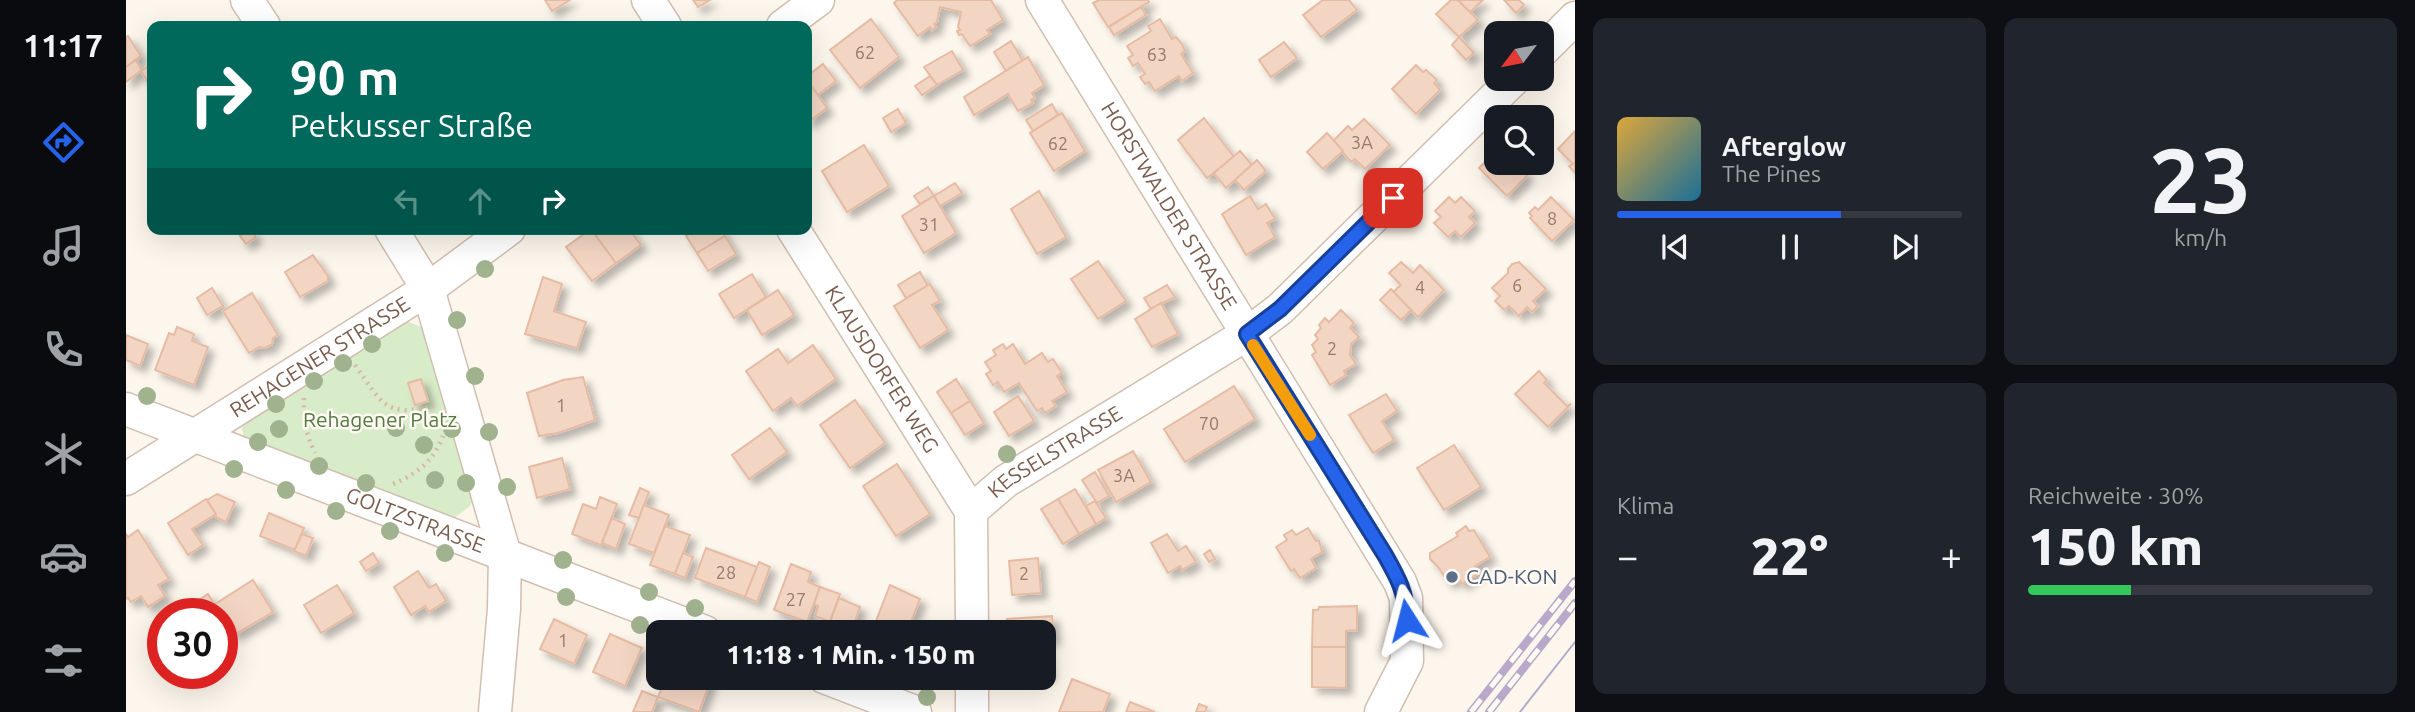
<!DOCTYPE html>
<html lang="de">
<head>
<meta charset="utf-8">
<style>
	body { margin:0; font-family:Ubuntu,sans-serif; background:#20242c; color:#f1f3f6; height:100vh; display:flex; flex-direction:column; font-size:26px; white-space:nowrap }
	* { box-sizing:border-box; margin:0 }
	p { font-size:23px; color:#9ea1a6 }
	.icon { flex:none; width:38px; height:38px; fill:none; stroke:currentColor; stroke-width:2; stroke-linecap:round; stroke-linejoin:round }
	.map { position:relative; flex:1; overflow:hidden }
	.drawer { display:flex; flex-direction:column; gap:18px; padding:18px; background:#0d0f14; width:840px }
	.drawer>* { flex:none }
	.top-card { position:absolute; left:21px; top:21px; width:665px; height:214px; border-radius:14px; box-shadow:0 7px 28px #0002; background:#00695c; color:#fff; overflow:hidden }
	.needle { width:46px; rotate:238deg }
	.tools { position:absolute; left:1358px; top:21px; display:grid; gap:14px }
	.tools a { display:grid; place-items:center; width:70px; height:70px; border-radius:14px; background:#171b24; box-shadow:0 7px 28px #0002; font-size:35px }
	.speed { position:absolute; left:21px; top:598px; display:flex; gap:14px; font-size:35px; font-weight:700; text-align:center }
	.speed>* { display:grid; place-content:center; width:91px; height:91px; border-radius:50%; background:#171b24; box-shadow:0 7px 28px #0002; line-height:1 }
	.speed .limit { border:10px solid #d22; background:#fff; color:#111 }
	.pin { position:absolute; display:grid; place-items:center; width:60px; height:60px; color:#fff; margin:-30px; border-radius:14px; box-shadow:0 4px 10px #0006 }
	.me { position:absolute; width:77px; margin:-38px; rotate:351deg; stroke-linejoin:round; filter:drop-shadow(0 0 5px #0008) }
	.turn { display:flex; align-items:center; gap:24px; height:147px; padding:0 28px; font-size:32px }
	.turn .icon { width:91px; height:91px; stroke-width:2.5 }
	.turn b { display:block; font-size:49px; line-height:60px }
	.lanes { display:flex; align-items:center; height:66px; padding:0 28px; background:#0003; justify-content:center; gap:35px; direction:ltr }
	.lanes .off { opacity:.35 }
	.big { font-size:52px; font-weight:800; line-height:1.1 }
	.drawer .tile { flex:1; display:flex; flex-direction:column; justify-content:center; gap:10px; min-width:0; padding:0 24px; border-radius:14px; background:#20242c }
	.drawer .dial { align-items:center; gap:0 }
	.dial b { font-size:91px; line-height:1 }
	.song { display:flex; align-items:center; gap:21px }
	.cover { width:84px; height:84px; border-radius:10px; background:linear-gradient(135deg,hsl(40 70% 55%),hsl(200 70% 35%)) }
	.played { height:7px; border-radius:4px; background:linear-gradient(90deg,#2563eb 65%,#363941 65%) }
	.keys { display:flex; justify-content:space-around; direction:ltr }
	.heat { display:flex; justify-content:space-between; align-items:center; font-size:38px; direction:ltr }
	.charge { height:10px; border-radius:5px; background:linear-gradient(90deg,#34c759 30%,#363941 0) }
	.drawer .tiles { flex:1; display:grid; gap:18px; grid-template-columns:repeat(2,1fr) }
	.trip { position:absolute; left:520px; top:620px; width:410px; height:70px; border-radius:14px; background:#171b24; box-shadow:0 7px 28px #0002; font-weight:800; line-height:70px; text-align:center }
	main { display:flex; flex:1; min-height:0 }
	.tabs { display:flex; flex-direction:column; width:126px; justify-content:space-around; align-items:center; background:#090b0e; color:#9ea1a6 }
	.tabs .icon { width:49px; height:49px }
	.tabs .selected { color:#2563eb }
	.tabs b { font-size:32px; color:#f1f3f6 }
	.map>svg:first-child { display:block }
	.green { fill:#d8ecc9 }
	.building { fill:#f3d5c3; stroke:#e6bba3; stroke-width:2; filter:url(#shadow) }
	.lines { fill:none; stroke-linecap:round; stroke-linejoin:round }
	.minor-casing { stroke:#d1beb0; stroke-width:35 }
	.path { stroke:#d9b8a5; stroke-width:4.5; stroke-dasharray:2 5; stroke-linecap:butt }
	.minor { stroke:#fff; stroke-width:32 }
	.tram { stroke:#b9a8c9; stroke-width:2 }
	.rail-casing { stroke:#b9a8c9; stroke-width:8 }
	.rail { stroke:#fffaf3; stroke-width:5; stroke-dasharray:16; stroke-linecap:butt }
	.tree { fill:#a0b28e }
	.route-casing { stroke:#184099; stroke-width:18 }
	.route { stroke:#2563eb; stroke-width:12 }
	.slow { stroke:#f59e0b; stroke-width:12 }
	.service-dot { fill:#5c6f8a; stroke:#fffaf3; stroke-width:2.5 }
	.labels { text-anchor:middle; stroke-width:5; stroke-linejoin:round; paint-order:stroke }
	.number-label { font-size:18px; fill:#987a6a }
	.street-label { font-size:21px; fill:#7a5c4d; stroke:#fffaf3 }
	.park-label { font-size:21px; fill:#537a41; stroke:#fffaf3 }
	.service-label { font-size:21px; fill:#4e5e75; stroke:#fffaf3; text-anchor:start }
</style>
</head>
<body>
<main>
<nav class="tabs">
<b>11:17</b>
<svg class="icon selected" aria-label="directions" viewBox="0 0 24 24"><path d="M12 3l9 9-9 9-9-9zM9 14v-3h6M13 9l2 2-2 2"/></svg>
<svg class="icon" aria-label="music" viewBox="0 0 24 24"><path d="M9 18V5l10-2v13"/><circle cx="6" cy="18" r="3"/><circle cx="16" cy="16" r="3"/></svg>
<svg class="icon" aria-label="phone" viewBox="0 0 24 24"><path d="M5 4h4l2 5-3 2q2 4 5 5l2-3 5 2v4C11 20 4 13 5 4z"/></svg>
<svg class="icon" aria-label="climate" viewBox="0 0 24 24"><path d="M12 3v18M4 7l16 10M4 17L20 7"/></svg>
<svg class="icon" aria-label="car" viewBox="0 0 24 24"><path d="M5 17H2v-5l4-1 3-4h7l3 4 3 1v5h-3M9 17h6M6 11h13"/><circle cx="7" cy="17" r="2"/><circle cx="17" cy="17" r="2"/></svg>
<svg class="icon" aria-label="filters" viewBox="0 0 24 24"><path d="M4 7h16M4 17h16"/><circle cx="9" cy="7" r="2"/><circle cx="15" cy="17" r="2"/></svg>
</nav>
<div class="map">
<svg width="1449" height="712" viewBox="0 0 1449 712">
	<defs>
		<filter id="shadow"><feDropShadow dx="6" dy="6" stdDeviation="3.5" flood-color="#0004"/></filter>
	</defs>
	<rect width="100%" height="100%" fill="#fdf6ec"/>
	<!-- green -->
	<path class="green" d="M276,322H283L298,328L347,500L344,506L327,519L118,439L116,428L119,421Z"/>
	<!-- building -->
	<g class="building">
		<path d="M419,0H444L426,11Z"/>
		<path d="M567,0H584L572,7Z"/>
		<path d="M771,0H865L877,20L861,30L864,34L844,46L836,34L833,35L831,31L834,30L832,27L835,12L814,7L811,22L808,24L810,27L806,30L804,27L792,36L768,3Z"/>
		<path d="M973,0H1022L1023,2L982,27L967,3Z"/>
		<path d="M1197,0H1223L1231,10L1195,37L1177,15Z"/>
		<path d="M1325,0H1332L1352,20L1333,37L1310,14Z"/>
		<path d="M1332,0H1357L1344,12Z"/>
		<path d="M1378,0H1393L1398,5L1390,13Z"/>
		<path d="M1015,7L1020,15L988,35L983,27Z"/>
		<path d="M745,19L773,57L734,88L704,50Z"/>
		<path d="M1034,19L1046,39L1050,37L1056,44L1059,51L1055,54L1067,73L1056,81L1053,76L1029,91L1023,82L1019,84L1014,77L1019,74L1012,63L1007,66L1002,58L1007,55L1001,46L1025,31L1022,26Z"/>
		<path d="M2,36L15,56L0,67V37Z"/>
		<path d="M1333,37L1348,53L1340,60L1326,45Z"/>
		<path d="M885,41L897,61L880,71L868,52Z"/>
		<path d="M1158,42L1171,58L1145,77L1133,60Z"/>
		<path d="M826,51L837,70L811,85L798,67Z"/>
		<path d="M902,57L918,85L906,93L909,98L905,100L907,103L892,111L882,94L848,115L838,97Z"/>
		<path d="M10,60L16,70L0,82V67Z"/>
		<path d="M26,64V89L15,71Z"/>
		<path d="M697,64L710,81L692,95L681,80V76Z"/>
		<path d="M1290,65L1297,72L1300,70L1311,80L1308,83L1314,90L1290,114L1266,89Z"/>
		<path d="M804,76L811,85L796,95L789,86Z"/>
		<path d="M681,80L701,108L681,123Z"/>
		<path d="M926,104L932,115L907,131L900,120Z"/>
		<path d="M772,109L780,123L765,132L757,118Z"/>
		<path d="M936,113L959,151L928,171L904,133Z"/>
		<path d="M1078,118L1108,157L1081,178L1052,140Z"/>
		<path d="M1238,119L1264,145L1239,169L1229,159L1225,162L1207,141L1222,126L1226,130Z"/>
		<path d="M1449,131V173L1443,166L1447,164L1432,149Z"/>
		<path d="M1201,133L1217,151L1197,169L1181,152Z"/>
		<path d="M738,145L763,186L721,212L696,171Z"/>
		<path d="M1114,151L1126,165L1100,188L1088,173Z"/>
		<path d="M1370,151V163H1390L1401,176L1381,196L1353,168Z"/>
		<path d="M1131,160L1140,171L1118,190L1109,180Z"/>
		<path d="M829,183L836,193L814,206L808,196Z"/>
		<path d="M802,187L808,196L794,204L788,196Z"/>
		<path d="M913,191L940,237L911,254L885,209Z"/>
		<path d="M808,196L830,233L798,253L776,216Z"/>
		<path d="M1124,196L1132,209L1140,204L1149,219L1141,223L1149,237L1120,255L1096,214Z"/>
		<path d="M1323,197L1329,203L1335,197L1349,211L1343,217L1349,223L1335,237L1329,231L1322,237L1308,223L1315,217L1309,211Z"/>
		<path d="M1425,197L1448,220L1426,241L1404,218L1406,216L1403,213L1409,207L1412,210Z"/>
		<path d="M124,229L130,237L120,244L114,236Z"/>
		<path d="M465,229L490,263L466,281L440,247Z"/>
		<path d="M465,229H503L515,245L490,263Z"/>
		<path d="M570,229H595L599,236L571,253L560,236Z"/>
		<path d="M599,236L610,254L582,271L571,253Z"/>
		<path d="M187,255L202,276V281L174,297L159,272Z"/>
		<path d="M972,261L1000,301L972,319L945,279Z"/>
		<path d="M1275,262L1287,273L1294,265L1318,290L1292,317L1267,292L1275,285L1263,273Z"/>
		<path d="M1393,262L1420,289L1407,301L1412,306L1406,312L1401,307L1393,316L1383,306L1378,310L1369,301L1374,296L1366,288L1382,273V269L1386,264Z"/>
		<path d="M794,272L802,286L780,298L772,285Z"/>
		<path d="M626,274L640,297L608,318L593,294Z"/>
		<path d="M417,277L436,284L428,311L460,322L451,348L399,334Z"/>
		<path d="M804,284L814,301L806,305L822,330L794,348L768,306Z"/>
		<path d="M1041,285L1049,297L1025,309L1018,298Z"/>
		<path d="M86,288L97,306L81,315L71,298Z"/>
		<path d="M1265,289L1285,310L1275,320L1254,300Z"/>
		<path d="M652,290L668,315L636,335L621,310Z"/>
		<path d="M126,293L152,335L147,338L146,344L139,348L133,347L123,353L97,311Z"/>
		<path d="M1035,303L1052,334L1026,347L1009,319Z"/>
		<path d="M1215,310L1228,323L1224,328L1233,337L1225,344L1224,355L1230,364L1218,371L1220,375L1204,385L1186,355L1190,352L1186,345L1192,339L1189,335L1195,328L1193,325L1199,318L1203,322Z"/>
		<path d="M51,327L68,334L66,341L82,347L68,385L29,370L43,333L48,335Z"/>
		<path d="M0,335L22,344L14,366L0,360Z"/>
		<path d="M877,344L880,349L887,344L899,364L916,353L922,362L927,359L936,373L931,376L941,392L926,401L930,406L919,413L916,408L911,411L893,383L878,392L872,382L867,385L860,374L865,371L859,362L870,355L867,350Z"/>
		<path d="M687,345L710,379L671,406L665,398L647,411L620,371L652,349L662,363Z"/>
		<path d="M1413,371L1421,380L1418,383L1441,406L1445,404L1422,427L1389,394Z"/>
		<path d="M457,377L469,420L432,433L413,436L401,393L437,380Z"/>
		<path d="M295,379L302,401L289,405L282,383Z"/>
		<path d="M830,379L844,401L825,413L811,392Z"/>
		<path d="M1108,386L1129,419L1059,462L1038,429Z"/>
		<path d="M1260,394L1271,411L1256,421L1268,440L1247,453L1223,415Z"/>
		<path d="M892,396L908,421L883,436L868,412Z"/>
		<path d="M729,400L759,443L724,468L694,425Z"/>
		<path d="M844,401L858,423L839,435L825,413Z"/>
		<path d="M644,428L661,452L623,479L606,455Z"/>
		<path d="M1328,445L1355,487L1318,510L1291,468Z"/>
		<path d="M1007,451L1025,482L990,502L972,470Z"/>
		<path d="M436,458L444,489L411,498L403,467Z"/>
		<path d="M771,464L804,514L770,536L737,486Z"/>
		<path d="M969,472L983,496L971,503L956,480Z"/>
		<path d="M514,488L523,492L513,518L503,515Z"/>
		<path d="M949,489L970,524L953,534L932,499Z"/>
		<path d="M91,494L109,502L100,522L91,518L81,500Z"/>
		<path d="M474,497L491,504L475,545L446,534L457,504L470,509Z"/>
		<path d="M80,499L90,514L66,529L77,545L62,555L42,523Z"/>
		<path d="M932,499L953,534L937,544L915,509Z"/>
		<path d="M969,501L980,518L970,524L960,506Z"/>
		<path d="M518,505L543,515L528,553L503,544Z"/>
		<path d="M143,513L178,528L169,550L134,536Z"/>
		<path d="M486,518L499,524L490,549L476,543Z"/>
		<path d="M539,526L564,535L549,574L524,565Z"/>
		<path d="M1340,526L1343,531L1348,530L1364,557L1349,566L1353,573L1336,584L1332,577L1323,583L1312,567L1304,559V553L1332,536L1330,533Z"/>
		<path d="M1182,528L1190,541H1193L1196,552L1185,559L1190,568L1174,578L1168,569L1165,571L1150,547L1161,540L1158,535L1166,530L1170,535Z"/>
		<path d="M12,530L43,579L32,585L39,596L22,607L15,596L5,602L2,598L0,599V534L2,537Z"/>
		<path d="M176,534L187,538L180,556L168,551Z"/>
		<path d="M1041,534L1052,551L1060,546L1070,562L1056,570L1054,566L1042,573L1025,543Z"/>
		<path d="M580,548L631,567L619,597L569,578Z"/>
		<path d="M1084,550L1089,559L1083,562L1078,554Z"/>
		<path d="M247,553L253,563L240,571L234,562Z"/>
		<path d="M557,553L567,557L559,578L549,574Z"/>
		<path d="M912,558L915,593L886,595L883,561Z"/>
		<path d="M633,562L644,567L631,602L619,597Z"/>
		<path d="M665,564L685,572L682,582L694,587L681,622L648,610Z"/>
		<path d="M292,571L303,588L310,584L320,601L303,612L299,606L285,615L268,587Z"/>
		<path d="M127,580L147,612L108,635L89,604Z"/>
		<path d="M211,585L228,613L195,633L178,605Z"/>
		<path d="M764,585L794,599L781,632H768V628L750,621Z"/>
		<path d="M694,587L714,594L704,622L689,616L692,606L688,604Z"/>
		<path d="M82,594L94,612L90,614H83L73,600Z"/>
		<path d="M713,598L734,607L726,630L704,622Z"/>
		<path d="M1231,606V630L1220,631V647H1186L1187,610H1192L1193,607Z"/>
		<path d="M926,616L928,639L920,640L923,674L917,675V632H882L881,619Z"/>
		<path d="M428,619L461,635L448,664L414,649Z"/>
		<path d="M484,634L516,648L499,686L467,672Z"/>
		<path d="M1186,647H1220V688L1186,687Z"/>
		<path d="M540,677H572L584,682L573,712L532,697Z"/>
		<path d="M946,679L984,694L977,712H933Z"/>
		<path d="M516,691L532,697L526,712H507Z"/>
		<path d="M1004,702L1029,712H1000Z"/>
		<path d="M1073,704L1081,707L1079,712H1070Z"/>
	</g>
	<g class="lines">
		<!-- minor casing -->
		<g class="minor-casing">
			<g id="minor">
				<path d="M121,0L138,26"/>
				<path d="M522,0L539,26"/>
				<path id="s1" d="M916,0L1274,582L1280,598L1281,661L1255,712"/>
				<path d="M657,26L692,0"/>
				<path d="M1416,51L1449,18"/>
				<path d="M265,229L302,289L379,555L378,609L369,712"/>
				<path id="s2" d="M667,229L845,511"/>
				<path id="s3" d="M0,409L579,632"/>
				<path id="s4" d="M0,479L302,289L383,229"/>
				<path id="s5" d="M846,632L845,511L880,481L1121,334L1154,309L1388,79"/>
				<path d="M698,677L789,712"/>
				<path d="M846,677V712"/>
			</g>
		</g>
		<!-- path -->
		<g class="path">
			<path d="M229,365C256,402 257,418 308,406"/>
			<path d="M178,398C177,420 180,434 189,453"/>
			<path d="M267,484C292,473 307,462 317,436"/>
		</g>
		<!-- minor -->
		<use href="#minor" class="minor"/>
		<!-- tram -->
		<path class="tram" d="M1394,712L1449,642"/>
		<!-- rail casing -->
		<g class="rail-casing">
			<g id="rail">
				<path d="M1345,712L1449,581"/>
				<path d="M1363,712L1449,603"/>
			</g>
		</g>
		<!-- rail -->
		<use href="#rail" class="rail"/>
	</g>
	<!-- trees -->
	<g class="tree">
		<circle cx="359" cy="269" r="9"/>
		<circle cx="331" cy="320" r="9"/>
		<circle cx="246" cy="344" r="9"/>
		<circle cx="217" cy="363" r="9"/>
		<circle cx="349" cy="376" r="9"/>
		<circle cx="188" cy="381" r="9"/>
		<circle cx="21" cy="396" r="9"/>
		<circle cx="150" cy="404" r="9"/>
		<circle cx="270" cy="428" r="9"/>
		<circle cx="153" cy="429" r="9"/>
		<circle cx="326" cy="429" r="9"/>
		<circle cx="363" cy="432" r="9"/>
		<circle cx="132" cy="442" r="9"/>
		<circle cx="298" cy="445" r="9"/>
		<circle cx="881" cy="454" r="9"/>
		<circle cx="193" cy="466" r="9"/>
		<circle cx="108" cy="469" r="9"/>
		<circle cx="309" cy="480" r="9"/>
		<circle cx="240" cy="483" r="9"/>
		<circle cx="340" cy="483" r="9"/>
		<circle cx="381" cy="487" r="9"/>
		<circle cx="160" cy="490" r="9"/>
		<circle cx="210" cy="511" r="9"/>
		<circle cx="264" cy="531" r="9"/>
		<circle cx="319" cy="553" r="9"/>
		<circle cx="437" cy="560" r="9"/>
		<circle cx="523" cy="592" r="9"/>
		<circle cx="440" cy="597" r="9"/>
		<circle cx="569" cy="608" r="9"/>
		<circle cx="514" cy="625" r="9"/>
		<circle cx="801" cy="697" r="9"/>
	</g>
	<g class="lines">
		<!-- route casing -->
		<g class="route-casing">
			<path id="route" d="M1267,198L1154,309L1121,334L1259,555C1272,578 1280,592 1281,620"/>
		</g>
		<!-- route -->
		<use href="#route" class="route"/>
		<!-- slow -->
		<path class="slow" d="M1127,345L1184,435"/>
	</g>
	<!-- markers -->
	<circle class="service-dot" cx="1326" cy="577" r="7"/>
	<g class="labels">
		<!-- number labels -->
		<g class="number-label">
			<text x="739" y="59">62</text>
			<text x="1031" y="61">63</text>
			<text x="1236" y="149">3A</text>
			<text x="932" y="150">62</text>
			<text x="1426" y="225">8</text>
			<text x="803" y="231">31</text>
			<text x="1391" y="292">6</text>
			<text x="1294" y="294">4</text>
			<text x="1206" y="355">2</text>
			<text x="435" y="412">1</text>
			<text x="1083" y="430">70</text>
			<text x="998" y="482">3A</text>
			<text x="600" y="579">28</text>
			<text x="898" y="580">2</text>
			<text x="670" y="606">27</text>
			<text x="437" y="647">1</text>
		</g>
		<!-- street labels -->
		<g class="street-label">
			<text dy="7" stroke="none"><textPath href="#s1" startOffset="242">HORSTWALDER STRASSE</textPath></text>
			<text dy="7" stroke="none"><textPath href="#s4" startOffset="229">REHAGENER STRASSE</textPath></text>
			<text dy="7" stroke="none"><textPath href="#s2" startOffset="166">KLAUSDORFER WEG</textPath></text>
			<text dy="7" stroke="none"><textPath href="#s5" startOffset="224">KESSELSTRASSE</textPath></text>
			<text dy="7" stroke="none"><textPath href="#s3" startOffset="310">GOLTZSTRASSE</textPath></text>
		</g>
		<!-- park labels -->
		<g class="park-label">
			<text x="254" y="427">Rehagener Platz</text>
		</g>
		<!-- service labels -->
		<g class="service-label">
			<text x="1340" y="584">CAD-KON</text>
		</g>
	</g>
</svg>
<div class="tools">
<a><svg class="needle" viewBox="-14 -14 28 28"><path d="M0-13l5 13h-10z" fill="#e53935"/><path d="M0 13l5-13h-10z" fill="#9ea1a6"/></svg></a>
<a><svg class="icon" aria-label="search" viewBox="0 0 24 24"><circle cx="10" cy="10" r="6"/><path d="M15 15l6 6"/></svg></a>
</div>
<div class="speed"><div class="limit">30</div></div>
<div class="pin" style="left:1267px;top:198px;background:#d93025"><svg class="icon" aria-label="arrive" viewBox="0 0 24 24"><path d="M6 21V4h12l-3 4 3 4H6"/></svg></div>
<svg class="me" style="left:1281px;top:620px" viewBox="-20 -20 40 40"><path d="M0-17L14 15 0 8-14 15z" fill="#2563eb" stroke="#fff" stroke-width="4"/></svg>
<div class="trip">11:18 · 1 Min. · 150 m</div>
<div class="top-card">
<div class="turn"><svg class="icon" aria-label="right" viewBox="0 0 24 24"><path d="M7 20v-9h11M14 6l5 5-5 5"/></svg><div><b>90 m</b>Petkusser Straße</div></div>
<div class="lanes"><svg class="icon off" aria-label="left" viewBox="0 0 24 24"><path d="M17 20v-9H6M10 6l-5 5 5 5"/></svg><svg class="icon off" aria-label="ahead" viewBox="0 0 24 24"><path d="M12 20V5M6 11l6-6 6 6"/></svg><svg class="icon" aria-label="right" viewBox="0 0 24 24"><path d="M7 20v-9h11M14 6l5 5-5 5"/></svg></div>
</div>
</div>
<section class="drawer">
<div class="tiles">
<div class="tile">
<div class="song"><i class="cover"></i><div><b>Afterglow</b><p>The Pines</p></div></div>
<div class="played"></div>
<div class="keys"><svg class="icon" aria-label="previous" viewBox="0 0 24 24"><path d="M18 5L8 12l10 7zM5 5v14"/></svg><svg class="icon" aria-label="pause" viewBox="0 0 24 24"><path d="M8 5v14M16 5v14"/></svg><svg class="icon" aria-label="next" viewBox="0 0 24 24"><path d="M6 5l10 7-10 7zM19 5v14"/></svg></div>
</div>
<div class="tile dial"><b>23</b><p>km/h</p></div>
<div class="tile"><p>Klima</p>
<div class="heat"><a>−</a><b class="big">22°</b><a>+</a></div>
</div>
<div class="tile"><p>Reichweite · 30%</p><b class="big">150 km</b><div class="charge"></div></div>
</div>
</section>
</main>
</body>
</html>
